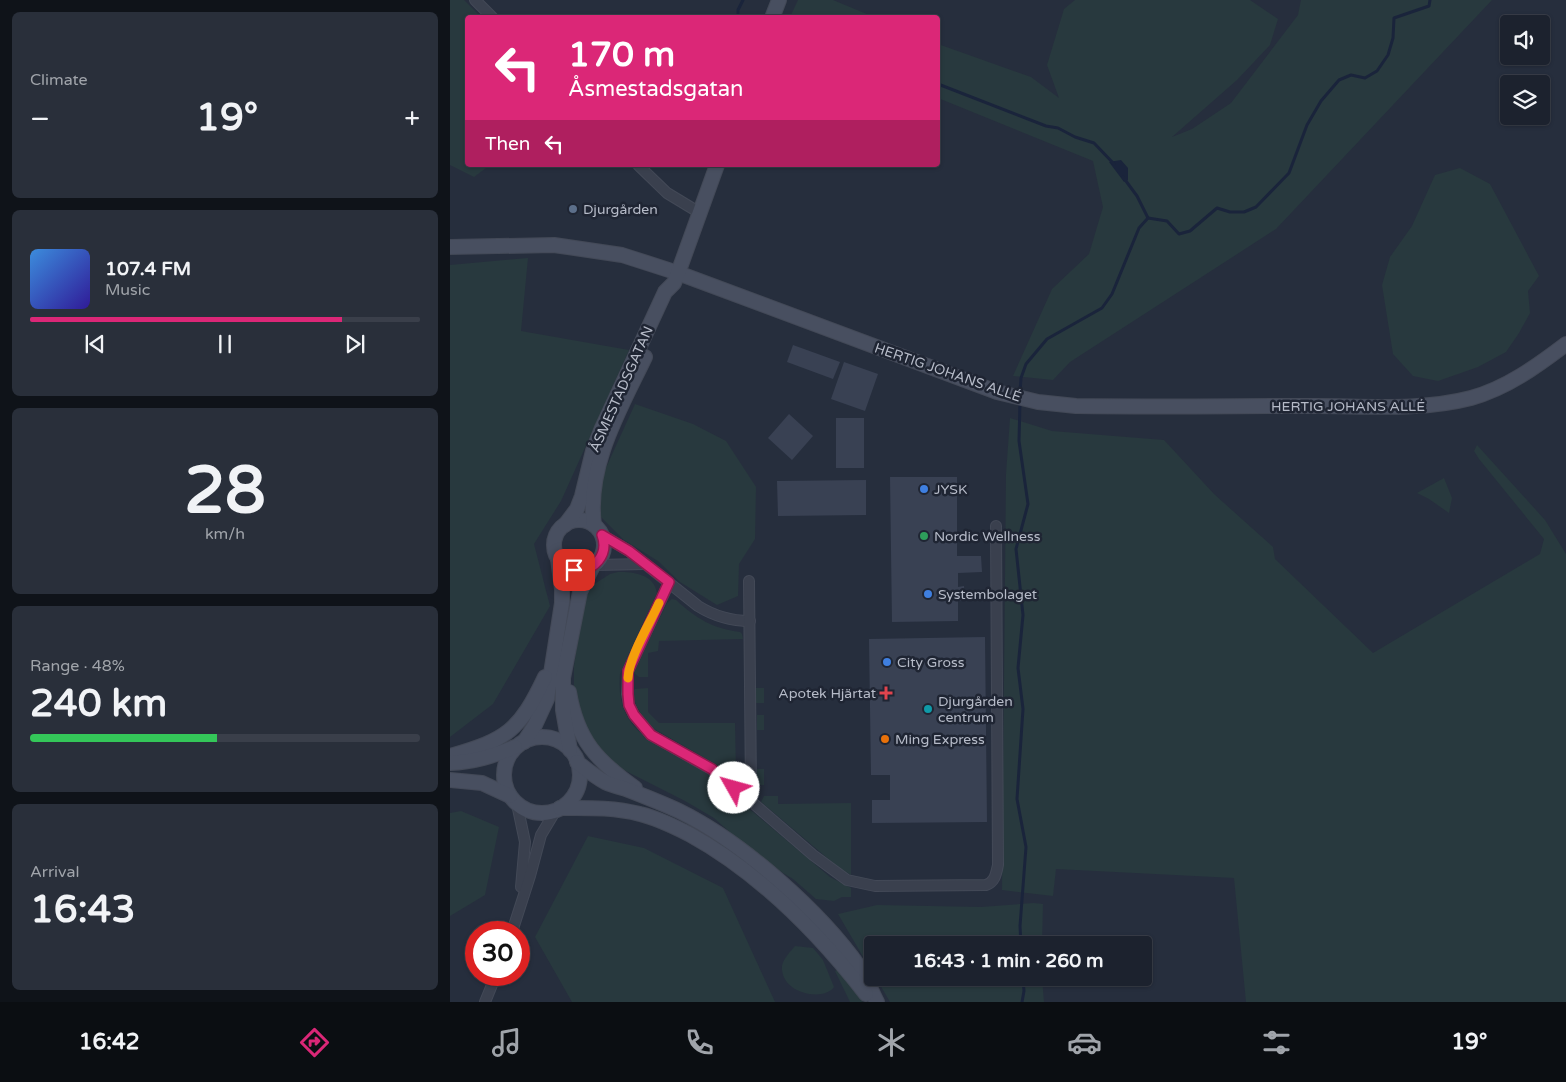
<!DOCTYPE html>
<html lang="en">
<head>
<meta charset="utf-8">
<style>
	body { margin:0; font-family:"Varela Round",sans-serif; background:#292f3a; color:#f1f3f6; height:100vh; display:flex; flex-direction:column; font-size:19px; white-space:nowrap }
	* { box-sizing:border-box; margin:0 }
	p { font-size:16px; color:#a0a4aa }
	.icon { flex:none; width:28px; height:28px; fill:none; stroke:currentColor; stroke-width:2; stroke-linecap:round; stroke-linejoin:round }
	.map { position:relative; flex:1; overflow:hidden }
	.sheet { display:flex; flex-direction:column; gap:12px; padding:12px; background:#0f1319; width:450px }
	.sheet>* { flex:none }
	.top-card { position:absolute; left:15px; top:15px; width:475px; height:152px; border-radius:5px; box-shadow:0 1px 4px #0004,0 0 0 1px #3a3f4a; background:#db2777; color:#fff; overflow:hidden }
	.fabs { position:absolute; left:1050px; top:15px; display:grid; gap:10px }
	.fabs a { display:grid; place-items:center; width:50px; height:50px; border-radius:5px; background:#1c222e; box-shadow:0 1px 4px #0004,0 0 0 1px #3a3f4a; font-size:25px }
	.speed { position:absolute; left:15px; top:921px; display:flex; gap:10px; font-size:25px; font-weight:700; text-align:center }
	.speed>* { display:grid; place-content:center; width:65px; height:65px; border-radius:50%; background:#1c222e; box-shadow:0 1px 4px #0004,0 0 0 1px #3a3f4a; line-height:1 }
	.speed .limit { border:8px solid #d22; background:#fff; color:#111 }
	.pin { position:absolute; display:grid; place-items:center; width:42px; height:42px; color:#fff; margin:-21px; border-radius:10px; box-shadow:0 2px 8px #0006 }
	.me { position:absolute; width:55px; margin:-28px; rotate:308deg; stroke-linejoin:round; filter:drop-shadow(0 0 4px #0008) }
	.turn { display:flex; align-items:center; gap:18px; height:105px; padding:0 20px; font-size:22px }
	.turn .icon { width:65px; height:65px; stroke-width:2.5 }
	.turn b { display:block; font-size:35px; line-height:42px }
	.then { display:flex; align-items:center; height:48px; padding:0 20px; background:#0003; gap:10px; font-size:19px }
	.big { font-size:38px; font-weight:700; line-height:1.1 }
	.sheet .tile { flex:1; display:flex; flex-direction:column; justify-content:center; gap:8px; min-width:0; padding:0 18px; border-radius:8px; background:#292f3a }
	.sheet .dial { align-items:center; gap:0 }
	.dial b { font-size:65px; line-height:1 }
	.song { display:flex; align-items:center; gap:15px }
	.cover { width:60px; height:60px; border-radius:8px; background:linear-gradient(135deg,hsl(210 70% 55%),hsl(250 70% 35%)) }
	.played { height:5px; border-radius:2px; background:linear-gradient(90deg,#db2777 80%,#3a3f4a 80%) }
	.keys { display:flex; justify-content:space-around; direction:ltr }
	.heat { display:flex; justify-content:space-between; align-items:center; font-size:28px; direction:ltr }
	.charge { height:8px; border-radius:4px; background:linear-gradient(90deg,#34c759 48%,#3a3f4a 0) }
	.trip { position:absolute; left:414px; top:936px; width:288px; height:50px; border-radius:5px; background:#1c222e; box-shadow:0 1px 4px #0004,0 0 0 1px #3a3f4a; font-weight:700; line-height:50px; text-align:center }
	.tabs { display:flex; height:80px; justify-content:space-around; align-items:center; background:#0b0e12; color:#a0a4aa }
	.tabs .icon { width:35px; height:35px }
	.tabs .current { color:#db2777 }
	.tabs b { font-size:22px; color:#f1f3f6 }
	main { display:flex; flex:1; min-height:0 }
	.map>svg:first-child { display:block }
	.green { fill:#28393e }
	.water { fill:#1a243b }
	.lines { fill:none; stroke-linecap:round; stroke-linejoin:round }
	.stream { stroke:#1a243b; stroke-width:3 }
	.building { fill:#394153 }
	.street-casing { stroke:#434957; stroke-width:12 }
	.secondary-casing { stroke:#434957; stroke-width:16 }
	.street { stroke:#3a404e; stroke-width:10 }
	.secondary { stroke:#484f60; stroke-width:14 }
	.route-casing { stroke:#8e194d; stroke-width:12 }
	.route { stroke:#db2777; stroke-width:9 }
	.slow { stroke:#f59e0b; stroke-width:9 }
	.service-dot { fill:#5c6f8a; stroke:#1f2533; stroke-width:2 }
	.shop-dot { fill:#3f7fe0; stroke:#1f2533; stroke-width:2 }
	.leisure-dot { fill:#2e9e5b; stroke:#1f2533; stroke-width:2 }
	.health-dot { fill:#e0444e; stroke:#1f2533; stroke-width:2 }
	.culture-dot { fill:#0f9aa8; stroke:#1f2533; stroke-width:2 }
	.food-dot { fill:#e8710a; stroke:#1f2533; stroke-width:2 }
	.labels { text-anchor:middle; stroke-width:5; stroke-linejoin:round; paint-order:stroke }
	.poi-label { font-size:14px; fill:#b6bbc8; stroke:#1f2533; text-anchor:start }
	.street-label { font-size:14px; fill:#b6bbc8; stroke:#1f2533 }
</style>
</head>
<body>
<main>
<section class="sheet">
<div class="tile"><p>Climate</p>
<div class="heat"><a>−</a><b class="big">19°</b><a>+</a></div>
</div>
<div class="tile">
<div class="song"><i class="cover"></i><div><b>107.4 FM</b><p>Music</p></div></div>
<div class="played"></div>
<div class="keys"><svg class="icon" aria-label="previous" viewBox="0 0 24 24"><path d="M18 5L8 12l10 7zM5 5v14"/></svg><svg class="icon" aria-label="pause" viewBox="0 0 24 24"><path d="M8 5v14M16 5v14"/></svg><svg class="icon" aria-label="next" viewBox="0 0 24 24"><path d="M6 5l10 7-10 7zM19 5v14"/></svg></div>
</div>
<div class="tile dial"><b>28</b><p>km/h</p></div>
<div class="tile"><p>Range · 48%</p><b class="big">240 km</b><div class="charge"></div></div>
<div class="tile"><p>Arrival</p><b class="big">16:43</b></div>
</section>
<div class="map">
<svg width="1116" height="1002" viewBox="0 0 1116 1002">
	<rect width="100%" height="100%" fill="#262e3d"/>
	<!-- green -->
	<g class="green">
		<path d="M0,0H14L31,17L18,18V165H40L24,177L0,165Z"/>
		<path d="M348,0H383L424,17H340Z"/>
		<path d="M625,0H800L828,19L820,45L787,80L722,137L742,129L781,103L848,15L851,0H1042L826,229L620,362L603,380L563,376L602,289L639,254L653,207L643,161L488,98V44L581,77L609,98L597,65L614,9Z"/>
		<path d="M1010,168L1040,184L1089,276L1078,291L1080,313L1069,333L1056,352L1028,367L988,381L963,376L943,354L932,285L940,257L962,226L985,175Z"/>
		<path d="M78,258L71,331L179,350L111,501L84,544L100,606L43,704L0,737V265Z"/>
		<path d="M185,404L243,424L276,441L306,487L305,539L289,564L288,596L267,605L230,582L208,561L174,540L151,517L149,483Z"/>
		<path d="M560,418L602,431L714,440L764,494L823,547L825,559L923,653L1090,554L1094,539L1029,459L1024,451L1027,445L1095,520L1116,554V1002H796L784,878L606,869L603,896L552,890L556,474Z"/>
		<path d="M994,478L1002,498L999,513L979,499L967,493Z"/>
		<path d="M168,572C184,572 204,574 207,593L170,674C165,729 202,742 242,764C250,768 257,774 264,779L380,877L401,888V897H392L384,901L366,899L343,879L310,859L264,818L235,801L166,766L141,741L124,697V666L132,611L137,595L143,585L160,574Z"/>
		<path d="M222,599L226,600C247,619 262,628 290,632L292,634L293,639L209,641L208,651L198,653V677H189L184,673L186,666L217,603Z"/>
		<path d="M198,688V712L209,723H285L286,771L294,772L293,781L291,782H287L265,764L201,727L193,718L186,705L182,692L185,689Z"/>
		<rect x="306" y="688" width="8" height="15"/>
		<rect x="307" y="715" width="7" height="15"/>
		<rect x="307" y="769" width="7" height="16"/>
		<path d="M314,796H328V804L401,803V875L389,868L311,802Z"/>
		<path d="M11,811L49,827L35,895L0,916V813Z"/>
		<path d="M138,836L194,848L273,888L325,1002H122L85,937Z"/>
		<path d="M584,903L593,904L592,945H422V972L388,914L427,905L531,907Z"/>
		<path d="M345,946L363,948L373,960L384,987C374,1002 330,994 332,966C333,959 340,952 345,946Z"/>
		<path d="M389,969L413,1002H400L385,971Z"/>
		<path d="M426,978H592L594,1002H440Z"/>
	</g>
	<!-- water -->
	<path class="water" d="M671,160L678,168V180L674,182L659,162Z"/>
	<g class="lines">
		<!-- stream -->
		<g class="stream">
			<path d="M288,16V10L293,0"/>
			<path d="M488,84L596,126L608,128L625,137L644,143L664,164"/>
			<path d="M673,177L687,196L698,218"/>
			<path d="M570,393L571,378L576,364L597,339L652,308L662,294L689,228L698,218L717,221L729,234L740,231L767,208L780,212H794L806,207L839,173L857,125L871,101L889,80L901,75L915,78L927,71L938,55L943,38L944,18L979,6L980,0"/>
			<path d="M570,401L569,441L578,504L566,549L573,615L568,668L573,709L567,799L576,847L570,926L571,945"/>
			<path d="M572,1002L574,991L573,978"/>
		</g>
	</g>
	<!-- building -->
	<g class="building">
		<path d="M343,345L390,362L383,379L337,362Z"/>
		<path d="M394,362L428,374L415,411L381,399Z"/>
		<path d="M339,414L363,436L342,460L318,438Z"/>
		<rect x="386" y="418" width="28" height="50"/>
		<path d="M440,477H507V556H531L532,572L508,573V587L514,586L515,601H508V621L442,622Z"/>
		<path d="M416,480V515L328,516L327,481Z"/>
		<path d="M535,637L537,822L422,823V800H440V775H421L419,639Z"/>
	</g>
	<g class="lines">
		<!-- street casing -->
		<g class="street-casing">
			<g id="street">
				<path d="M25,0L43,18"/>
				<path d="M188,165L217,193L250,213"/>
				<path d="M152,535L179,551L248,606C264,616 281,621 300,621"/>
				<path d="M145,565L195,564"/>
				<path d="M219,583L178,671L177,694L179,705L184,715L201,735L261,769L296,797L363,855L397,880L425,886L536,885C545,882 546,874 548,865L546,526"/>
				<path d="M296,797L301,791L299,581"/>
				<path d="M67,804L75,842L71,887"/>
				<path d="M62,932L80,876L91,835L106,810"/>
				<path d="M35,1002L46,975"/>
			</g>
		</g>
		<!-- secondary casing -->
		<g class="secondary-casing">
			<g id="secondary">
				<path d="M322,18L329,0"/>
				<path d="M0,247L104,245L172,255L228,273L547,392L588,402L626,406C706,407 786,406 866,406C917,406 971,411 1021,398C1057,388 1087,366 1116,344"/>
				<circle cx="129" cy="545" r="25"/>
				<path d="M115,525L127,509L132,496L143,451L152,428L215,292L224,283L228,273L267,165"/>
				<path d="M144,525C136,466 170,409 195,357"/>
				<path d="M119,692C127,740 147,761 185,788"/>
				<circle cx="92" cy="775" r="38"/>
				<path d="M74,742L85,725L97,699L112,603V589L108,559"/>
				<path d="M120,750L113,710V678L130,592L143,566"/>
				<path d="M0,756C57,740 70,730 95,677"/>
				<path d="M127,762C136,769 144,776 155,782C161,785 169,787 176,789C194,796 212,803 229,811C292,842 370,911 410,968C417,978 421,991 427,1002"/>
				<path d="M0,763C24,762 43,756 65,747"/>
				<path d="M0,780L32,783L60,796"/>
				<path d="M110,808C137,808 163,807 190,814C207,818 223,826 239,834C310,873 367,931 416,994"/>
			</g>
		</g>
		<!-- street -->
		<use href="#street" class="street"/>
		<!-- secondary -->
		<use href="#secondary" class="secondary"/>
	</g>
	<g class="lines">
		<!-- route casing -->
		<g class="route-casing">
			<path id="route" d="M124,570C145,572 159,554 152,535L179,551L219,582L178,671V694L179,705L184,715L201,735L262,769L284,788"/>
		</g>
		<!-- route -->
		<use href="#route" class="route"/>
		<!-- slow -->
		<path class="slow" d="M178,678C179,657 200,623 209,603"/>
	</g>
	<!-- markers -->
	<circle class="service-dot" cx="123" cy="209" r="5"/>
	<g class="shop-dot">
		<circle cx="474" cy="489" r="5"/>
		<circle cx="478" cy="594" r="5"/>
		<circle cx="437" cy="662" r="5"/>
	</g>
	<circle class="leisure-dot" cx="474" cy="536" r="5"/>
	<path class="health-dot" d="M433.5 685.5h5v5h5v5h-5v5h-5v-5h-5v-5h5z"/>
	<circle class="culture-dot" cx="478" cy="709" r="5"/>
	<circle class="food-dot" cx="435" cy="739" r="5"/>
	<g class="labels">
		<!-- poi labels -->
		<g class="poi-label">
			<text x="133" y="214">Djurgården</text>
			<text x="484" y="494">JYSK</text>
			<text x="484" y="541">Nordic Wellness</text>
			<text x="488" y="599">Systembolaget</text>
			<text x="447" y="667">City Gross</text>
			<text x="426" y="698" text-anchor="end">Apotek Hjärtat</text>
			<text x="488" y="706">Djurgården<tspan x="488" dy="16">centrum</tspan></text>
			<text x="445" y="744">Ming Express</text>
		</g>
		<!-- street labels -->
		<g class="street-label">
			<text transform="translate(498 372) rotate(19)" y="5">HERTIG JOHANS ALLÉ</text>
			<text transform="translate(171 389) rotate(-66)" y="5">ÅSMESTADSGATAN</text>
			<text x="898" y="411">HERTIG JOHANS ALLÉ</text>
		</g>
	</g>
</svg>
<div class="fabs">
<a><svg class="icon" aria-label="sound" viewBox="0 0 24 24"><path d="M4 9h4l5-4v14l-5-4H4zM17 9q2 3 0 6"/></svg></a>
<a><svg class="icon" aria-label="layers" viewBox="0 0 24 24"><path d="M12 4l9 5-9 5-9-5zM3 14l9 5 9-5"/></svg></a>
</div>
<div class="speed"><div class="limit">30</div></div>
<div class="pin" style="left:124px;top:570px;background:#d93025"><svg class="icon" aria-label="arrive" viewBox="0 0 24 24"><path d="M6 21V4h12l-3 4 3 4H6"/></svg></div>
<svg class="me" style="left:284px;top:788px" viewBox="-20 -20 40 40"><circle r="19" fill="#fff"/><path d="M0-13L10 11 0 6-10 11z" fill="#db2777"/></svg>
<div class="trip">16:43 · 1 min · 260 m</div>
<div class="top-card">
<div class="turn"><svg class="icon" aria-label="left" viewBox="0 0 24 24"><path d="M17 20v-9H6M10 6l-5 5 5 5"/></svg><div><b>170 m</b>Åsmestadsgatan</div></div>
<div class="then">Then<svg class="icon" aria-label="left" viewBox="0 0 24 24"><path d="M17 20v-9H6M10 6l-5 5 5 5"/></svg></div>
</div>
</div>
</main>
<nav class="tabs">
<b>16:42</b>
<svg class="icon current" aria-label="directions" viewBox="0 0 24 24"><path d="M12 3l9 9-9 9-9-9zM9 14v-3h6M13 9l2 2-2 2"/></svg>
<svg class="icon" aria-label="music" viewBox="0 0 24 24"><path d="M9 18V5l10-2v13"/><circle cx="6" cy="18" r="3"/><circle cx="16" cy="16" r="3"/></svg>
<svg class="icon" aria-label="phone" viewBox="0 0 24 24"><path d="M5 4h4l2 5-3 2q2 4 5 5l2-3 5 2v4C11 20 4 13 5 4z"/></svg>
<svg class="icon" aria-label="climate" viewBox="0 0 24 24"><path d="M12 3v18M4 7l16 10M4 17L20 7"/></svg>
<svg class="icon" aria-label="car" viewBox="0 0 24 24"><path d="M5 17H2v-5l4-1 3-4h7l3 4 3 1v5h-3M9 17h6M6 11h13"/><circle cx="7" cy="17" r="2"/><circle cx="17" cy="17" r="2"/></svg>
<svg class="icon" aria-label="filters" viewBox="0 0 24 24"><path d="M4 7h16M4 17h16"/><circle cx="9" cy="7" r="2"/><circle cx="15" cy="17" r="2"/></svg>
<b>19°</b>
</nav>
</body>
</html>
